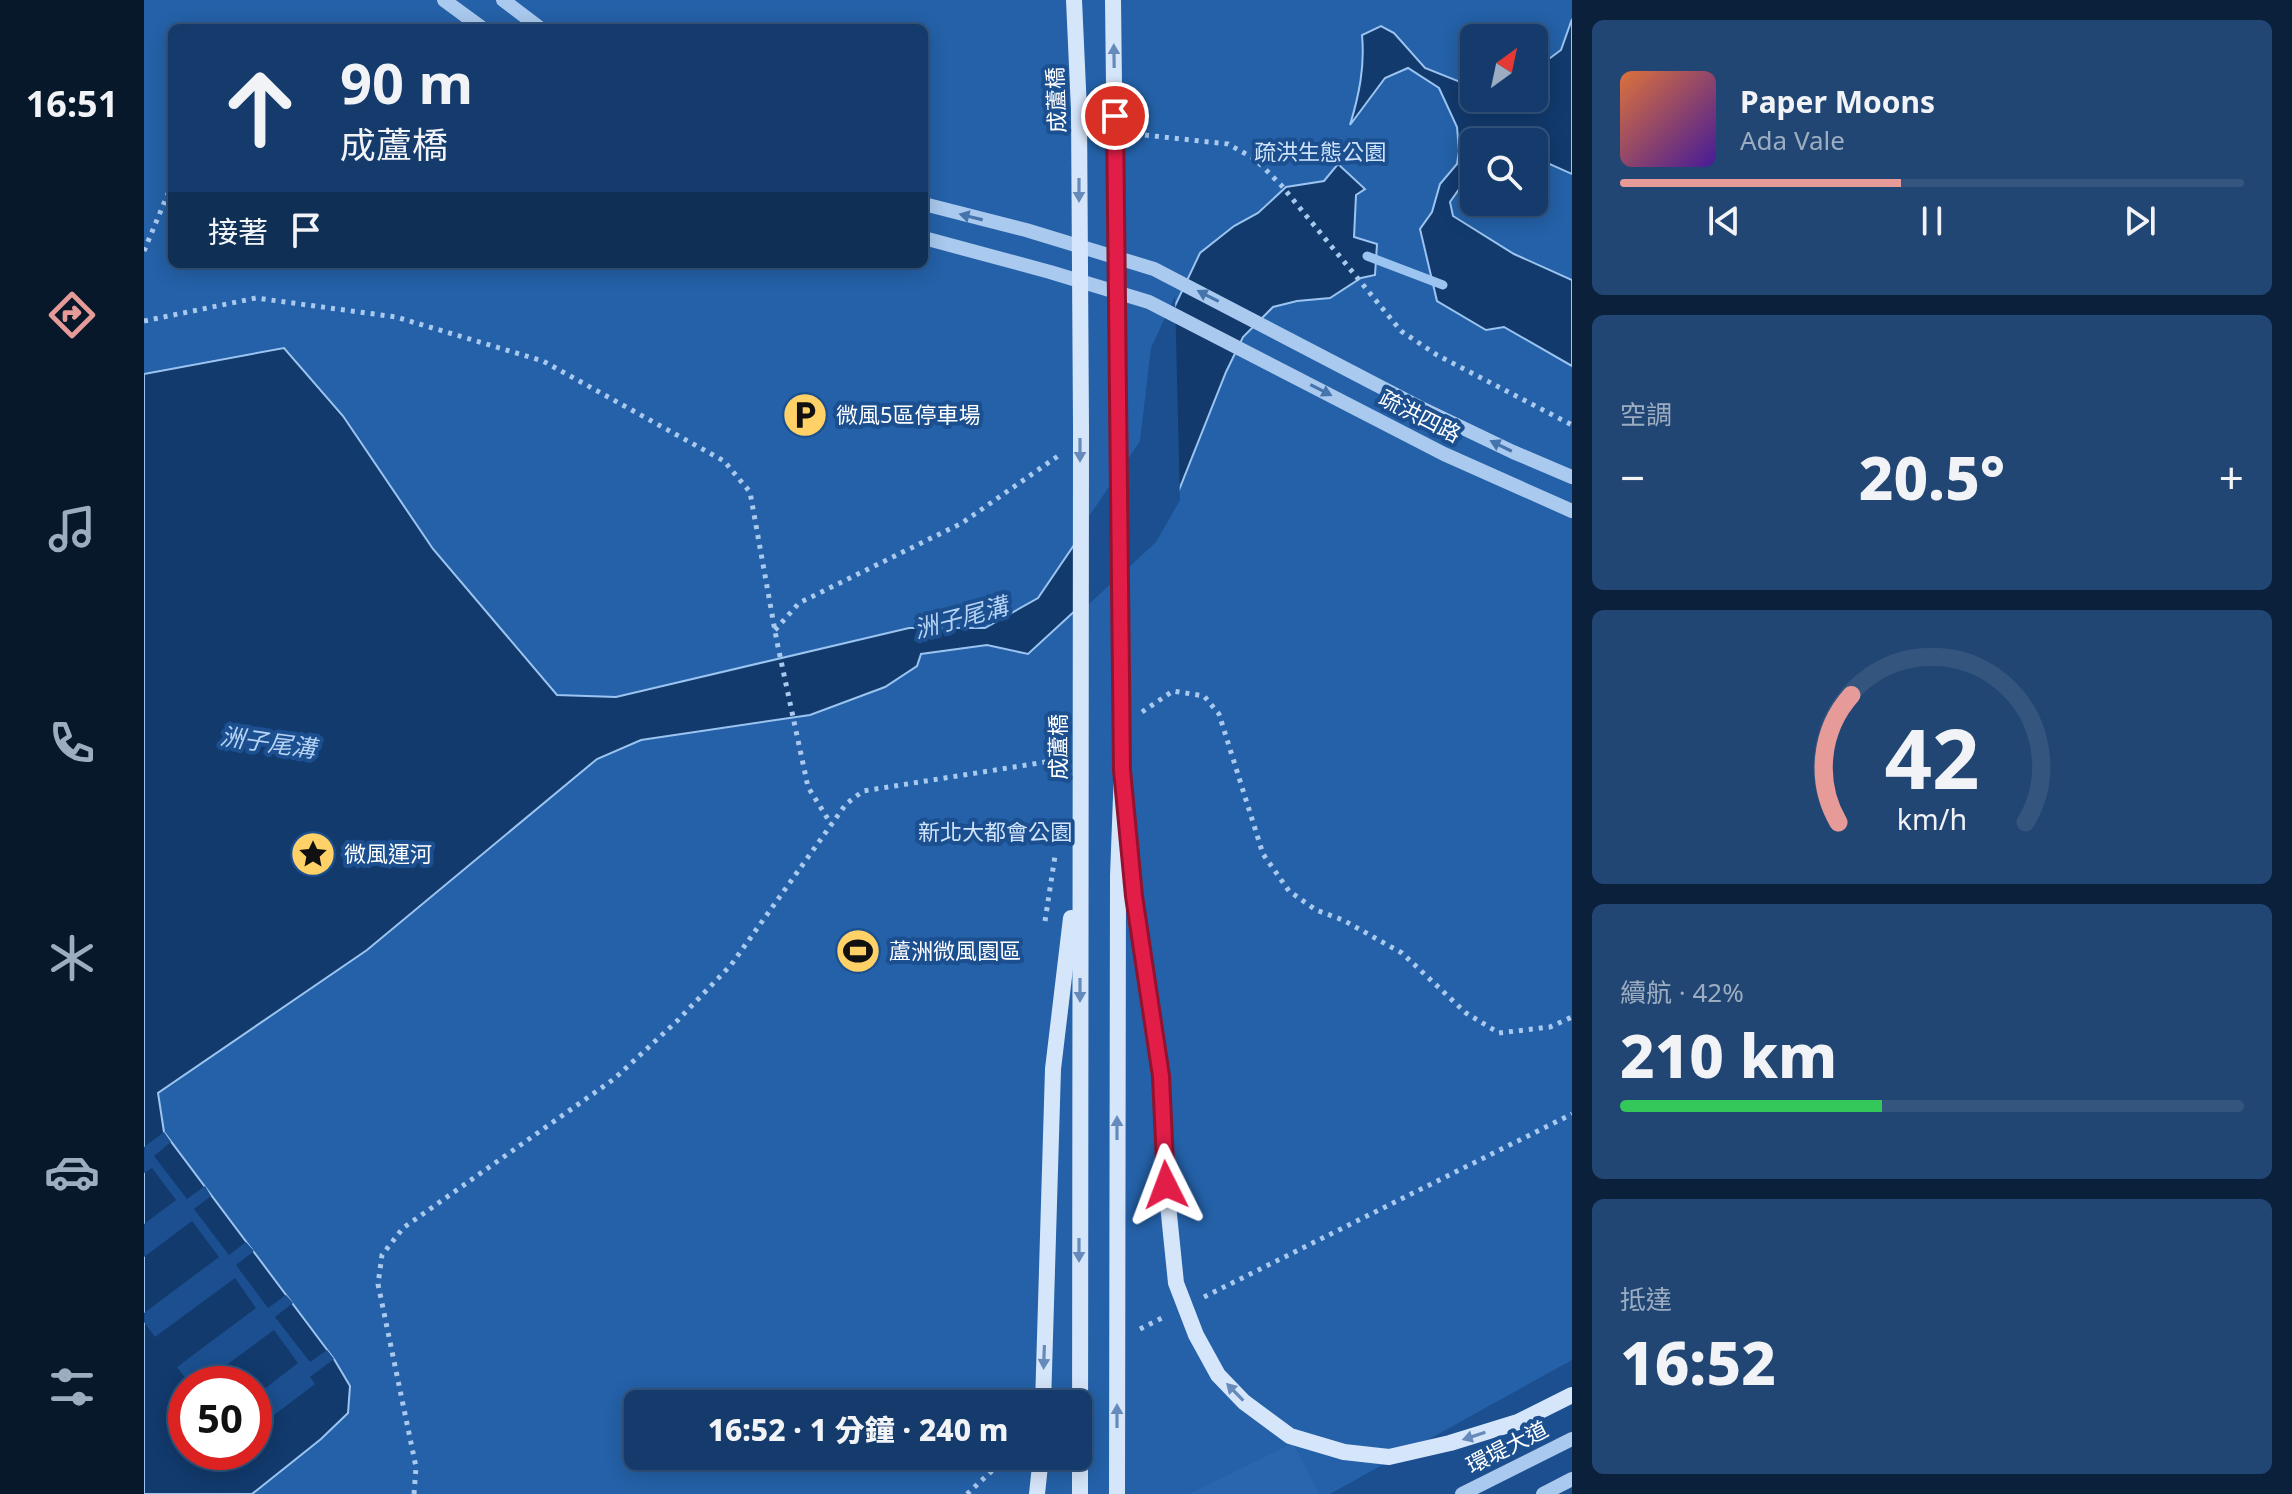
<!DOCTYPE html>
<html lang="zh-TW">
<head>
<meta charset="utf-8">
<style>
	body { margin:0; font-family:"Noto Sans","Noto Sans TC",sans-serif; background:#214673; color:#f1f3f6; height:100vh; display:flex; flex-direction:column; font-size:30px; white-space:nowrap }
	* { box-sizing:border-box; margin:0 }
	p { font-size:26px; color:#9dadc1 }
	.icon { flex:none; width:44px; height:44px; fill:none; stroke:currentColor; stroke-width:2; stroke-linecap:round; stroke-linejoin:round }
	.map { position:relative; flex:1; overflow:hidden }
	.sheet { display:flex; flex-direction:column; gap:20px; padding:20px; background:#0b203b; width:720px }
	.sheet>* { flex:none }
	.top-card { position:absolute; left:24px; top:24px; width:760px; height:244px; border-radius:12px; box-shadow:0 4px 20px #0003,0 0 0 2px #33557e; background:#143b6b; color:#f1f3f6; overflow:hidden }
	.needle { width:52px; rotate:33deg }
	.fabs { position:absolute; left:1316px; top:24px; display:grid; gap:16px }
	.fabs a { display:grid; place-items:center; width:88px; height:88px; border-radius:12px; background:#143b6b; box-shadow:0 4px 20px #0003,0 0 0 2px #33557e; font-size:40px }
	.speed { position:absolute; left:24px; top:1366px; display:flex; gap:16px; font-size:40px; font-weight:700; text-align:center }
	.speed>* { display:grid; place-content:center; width:104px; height:104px; border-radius:50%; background:#143b6b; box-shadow:0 4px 20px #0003,0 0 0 2px #33557e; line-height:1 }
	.speed .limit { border:12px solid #d22; background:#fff; color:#111 }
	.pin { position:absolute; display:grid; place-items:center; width:68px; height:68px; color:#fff; margin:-34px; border:4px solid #fff; border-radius:50%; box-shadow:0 2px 8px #0007 }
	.me { position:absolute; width:88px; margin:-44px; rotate:357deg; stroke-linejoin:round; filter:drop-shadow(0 0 6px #0008) }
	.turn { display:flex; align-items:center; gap:28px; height:168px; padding:0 40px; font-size:36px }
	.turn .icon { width:104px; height:104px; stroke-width:2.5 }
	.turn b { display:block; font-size:56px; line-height:68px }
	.then { display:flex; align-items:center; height:76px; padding:0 40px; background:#0003; gap:16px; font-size:30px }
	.big { font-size:60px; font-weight:800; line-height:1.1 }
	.sheet .tile { flex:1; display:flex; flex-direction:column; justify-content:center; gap:12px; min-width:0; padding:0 28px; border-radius:12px; background:#214673 }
	.sheet .dial { align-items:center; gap:0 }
	.dial svg { height:208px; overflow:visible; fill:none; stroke:#33557e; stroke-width:7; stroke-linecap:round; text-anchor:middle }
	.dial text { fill:#f1f3f6; stroke:none }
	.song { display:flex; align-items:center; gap:24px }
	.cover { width:96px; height:96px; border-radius:12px; background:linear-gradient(135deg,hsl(20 70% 55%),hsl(260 70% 35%)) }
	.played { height:8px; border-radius:4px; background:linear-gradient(90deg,#e69b98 45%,#33557e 45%) }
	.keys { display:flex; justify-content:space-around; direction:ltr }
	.heat { display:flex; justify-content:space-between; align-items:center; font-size:44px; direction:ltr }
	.charge { height:12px; border-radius:6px; background:linear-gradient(90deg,#34c759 42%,#33557e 0) }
	.trip { position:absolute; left:480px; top:1390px; width:468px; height:80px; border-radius:12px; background:#143b6b; box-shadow:0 4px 20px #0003,0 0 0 2px #33557e; font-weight:800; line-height:80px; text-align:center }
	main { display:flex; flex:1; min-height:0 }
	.menu { display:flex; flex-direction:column; width:144px; justify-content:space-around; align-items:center; background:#08182b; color:#9dadc1 }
	.menu .icon { width:56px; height:56px }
	.menu .selected { color:#e69b98 }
	.menu b { font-size:36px; color:#f1f3f6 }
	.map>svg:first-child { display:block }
	.green { fill:#2461a8; fill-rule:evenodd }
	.water { fill:#123a6d; stroke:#9cc4f0; stroke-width:2; fill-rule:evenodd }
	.pier { fill:#1b4f8f }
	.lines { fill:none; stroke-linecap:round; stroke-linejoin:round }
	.stream { stroke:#9cc4f0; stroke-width:9 }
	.building { fill:#2a66ad }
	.path { stroke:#a9c9ee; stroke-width:5; stroke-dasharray:4 6; stroke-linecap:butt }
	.tertiary { stroke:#a9c9ee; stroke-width:14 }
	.secondary { stroke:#d6e6fa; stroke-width:16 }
	.secondary-bridge { stroke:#d6e6fa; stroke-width:16 }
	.oneway { fill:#668bba }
	.oneway2 { fill:#4674ac }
	.route-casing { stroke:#92132f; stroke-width:20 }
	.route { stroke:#e11d48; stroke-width:14 }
	.labels { text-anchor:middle; stroke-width:8; stroke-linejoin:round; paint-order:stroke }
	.street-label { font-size:22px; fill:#fff; stroke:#1b4f8f }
	.park-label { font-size:22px; fill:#cfe3fa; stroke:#1b4f8f }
	.poi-label { font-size:22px; fill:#fff; stroke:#1b4f8f; text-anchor:start }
	.water-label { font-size:24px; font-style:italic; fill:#b5d3f5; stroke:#1b4f8f }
</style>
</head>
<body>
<main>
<nav class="menu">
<b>16:51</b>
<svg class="icon selected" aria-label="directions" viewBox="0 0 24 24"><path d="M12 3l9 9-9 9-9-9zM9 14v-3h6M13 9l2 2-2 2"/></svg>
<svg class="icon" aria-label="music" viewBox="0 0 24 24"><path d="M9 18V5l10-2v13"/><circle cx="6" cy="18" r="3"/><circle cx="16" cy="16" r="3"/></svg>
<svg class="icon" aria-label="phone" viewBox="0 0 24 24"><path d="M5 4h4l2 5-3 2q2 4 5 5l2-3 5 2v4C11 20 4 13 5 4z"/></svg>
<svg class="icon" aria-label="climate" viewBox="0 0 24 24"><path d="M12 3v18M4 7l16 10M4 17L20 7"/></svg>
<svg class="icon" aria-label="car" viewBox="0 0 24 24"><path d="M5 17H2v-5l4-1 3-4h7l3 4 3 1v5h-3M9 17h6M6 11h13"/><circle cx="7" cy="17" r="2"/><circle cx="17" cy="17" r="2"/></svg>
<svg class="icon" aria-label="filters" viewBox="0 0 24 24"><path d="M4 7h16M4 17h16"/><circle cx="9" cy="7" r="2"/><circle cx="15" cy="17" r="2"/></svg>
</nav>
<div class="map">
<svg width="1428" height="1494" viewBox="0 0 1428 1494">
	<rect width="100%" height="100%" fill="#1b4f8f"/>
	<!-- green -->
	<path class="green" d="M0,0H1428V1360L1186,1494H0ZM28,28H780V264H28ZM1330,38H1390V98H1330ZM1330,142H1390V202H1330ZM42,1384H110V1452H42ZM494,1404H934V1456H494Z"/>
	<!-- water -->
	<g class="water">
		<path d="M1428,19V174L1390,157V142H1330V171L1327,172L1306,202L1309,216L1370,254L1428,280V366L1360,327L1342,330L1293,301L1276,229L1288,212L1296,184L1313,164L1315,151L1313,127L1295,88L1264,68L1241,78L1206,125C1215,95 1221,67 1218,35L1237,26L1250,33L1281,68L1314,81L1330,95V98H1390V70L1417,50Z"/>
		<path d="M1194,164L1221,189L1212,195L1210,237L1233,244L1231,275L1217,278L1186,298L1153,301L1129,307L1099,337L1082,372L1031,500L1009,539L884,654L843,645L777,654L773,666L741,687L666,715L497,740L453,759L223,950L14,1093L20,1132L190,1359L206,1386L204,1413L177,1439L108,1494H0V374L140,348L199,416L289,549L413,695L472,697L765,628H841L894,598L1000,442L1011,348L1056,253L1090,226L1114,213L1142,187L1180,181ZM42,1384H110V1452H42Z"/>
	</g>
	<!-- pier -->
	<g class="pier">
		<path d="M1031,296L1036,500L1012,542L932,616L931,537L996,441L1007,348Z"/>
		<path d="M20,1132L27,1142L10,1156L43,1199L61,1186L67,1196L50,1209L85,1255L102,1242L110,1251L92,1265L124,1308L142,1295L149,1303L131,1317L166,1362L183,1350L190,1359L166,1377L171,1384L110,1430V1397L154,1363L130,1330L57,1384H46L33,1367L112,1308L91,1278L11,1337L0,1322V1313L75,1257L48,1221L0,1257V1224L32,1200L8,1168L0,1173V1147Z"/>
	</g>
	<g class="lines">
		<!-- stream -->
		<path class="stream" d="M1223,256L1299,285"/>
	</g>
	<!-- building -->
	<path class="building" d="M1149,1443L1175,1494H1045Z"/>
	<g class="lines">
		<!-- path -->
		<g class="path">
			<path d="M991,134L1084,144L1111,159L1137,185L1257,331L1293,355L1428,425"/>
			<path d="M0,251L28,184"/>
			<path d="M0,321L112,298L252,317L399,361L580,461L606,492L633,642L664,787L687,824"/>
			<path d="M631,630L655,603L818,523L914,456"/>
			<path d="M998,712L1029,691L1060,696L1075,714L1119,854L1145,891L1172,910L1199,920L1258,953L1322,1013L1355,1033L1406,1027L1428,1017"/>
			<path d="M901,921L911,856"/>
			<path d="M1060,1297L1428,1114"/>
			<path d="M996,1329L1022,1316"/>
			<path d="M270,1494L272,1467L234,1284L238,1255L259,1228L470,1079L533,1021L587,965L702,804L719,791L914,760"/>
			<path d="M823,1494L864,1456"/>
		</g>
		<!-- tertiary -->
		<g class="tertiary">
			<path d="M300,0L338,28"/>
			<path d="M359,0L396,28"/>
			<path d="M780,204L882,230L1010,269L1275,407L1369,452L1428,477"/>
			<path d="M780,238L906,272L1005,302L1300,454L1428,511"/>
			<path d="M1318,1494L1428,1439"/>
			<path d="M1399,1494L1428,1479"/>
		</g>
		<!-- secondary -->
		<path class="secondary" d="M893,1494L897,1456"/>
		<!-- secondary-bridge -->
		<g class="secondary-bridge">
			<path d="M930,0L935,110L937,427L936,1494"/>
			<path d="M969,0L978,770L974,876L973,1494"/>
			<path d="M984,835L990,896L1017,1076L1022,1185L1032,1283L1052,1335L1074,1375L1100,1402L1146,1436L1200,1452L1245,1457L1306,1443L1374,1422L1428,1395"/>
			<path d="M899,1404L909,1069L927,918"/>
		</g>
	</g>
	<!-- one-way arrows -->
	<defs><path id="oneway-solid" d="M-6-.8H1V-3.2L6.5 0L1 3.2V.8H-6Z" transform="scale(2)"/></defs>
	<g class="oneway">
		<use href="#oneway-solid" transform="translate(970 56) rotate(-91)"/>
		<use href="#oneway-solid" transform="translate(935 190) rotate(90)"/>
		<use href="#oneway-solid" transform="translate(936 450) rotate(90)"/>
		<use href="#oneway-solid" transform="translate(936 990) rotate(90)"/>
		<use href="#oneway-solid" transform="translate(973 1128) rotate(-90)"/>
		<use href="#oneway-solid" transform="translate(935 1250) rotate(90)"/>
		<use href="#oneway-solid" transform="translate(900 1357) rotate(92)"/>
		<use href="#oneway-solid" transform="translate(1091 1392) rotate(-134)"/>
		<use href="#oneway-solid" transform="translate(973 1416) rotate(-90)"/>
		<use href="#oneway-solid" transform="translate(1330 1436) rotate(162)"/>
	</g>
	<g class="oneway2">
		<use href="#oneway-solid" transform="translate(827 217) rotate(-166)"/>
		<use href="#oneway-solid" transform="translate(1064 296) rotate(-153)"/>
		<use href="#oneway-solid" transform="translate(1177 390) rotate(27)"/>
		<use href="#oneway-solid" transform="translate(1357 446) rotate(-154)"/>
	</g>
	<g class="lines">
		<!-- route casing -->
		<g class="route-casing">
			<path id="route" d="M971,116L978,770L990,896L1017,1076L1022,1185"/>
		</g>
		<!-- route -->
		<use href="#route" class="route"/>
	</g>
	<!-- icons -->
	<defs>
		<g id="parking-disc" transform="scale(2.3)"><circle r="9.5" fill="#ffd166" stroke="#1b4f8f"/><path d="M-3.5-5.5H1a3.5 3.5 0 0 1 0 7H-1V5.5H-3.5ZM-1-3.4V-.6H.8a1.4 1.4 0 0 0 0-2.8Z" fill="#111"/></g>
		<g id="sight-disc" transform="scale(2.3)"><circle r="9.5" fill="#ffd166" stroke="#1b4f8f"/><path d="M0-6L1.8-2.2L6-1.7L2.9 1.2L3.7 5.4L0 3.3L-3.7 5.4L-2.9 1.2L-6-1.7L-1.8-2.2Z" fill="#111"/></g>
		<g id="stadium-disc" transform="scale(2.3)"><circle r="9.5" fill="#ffd166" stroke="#1b4f8f"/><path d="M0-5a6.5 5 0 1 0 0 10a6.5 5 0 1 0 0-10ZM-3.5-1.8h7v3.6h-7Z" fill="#111"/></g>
	</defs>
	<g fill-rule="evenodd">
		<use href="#parking-disc" x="661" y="415"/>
		<use href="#sight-disc" x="169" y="854"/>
		<use href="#stadium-disc" x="714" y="951"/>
	</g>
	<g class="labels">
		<!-- street labels -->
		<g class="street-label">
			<text transform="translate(912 100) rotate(-92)" y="8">成蘆橋</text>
			<text transform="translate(1276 416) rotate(27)" y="8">疏洪四路</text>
			<text transform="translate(914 747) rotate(-90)" y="8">成蘆橋</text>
			<text transform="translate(1363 1447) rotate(-27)" y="8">環堤大道</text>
		</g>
		<!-- park labels -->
		<g class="park-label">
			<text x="1176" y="160">疏洪生態公園</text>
			<text x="851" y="840">新北大都會公園</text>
		</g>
		<!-- poi labels -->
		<g class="poi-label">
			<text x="692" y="423">微風5區停車場</text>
			<text x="200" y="862">微風運河</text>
			<text x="745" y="959">蘆洲微風園區</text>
		</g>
		<!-- water labels -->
		<g class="water-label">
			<text transform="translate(817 618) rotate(-15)" y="8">洲子尾溝</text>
			<text transform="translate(124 743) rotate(8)" y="8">洲子尾溝</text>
		</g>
	</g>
</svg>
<div class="fabs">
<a><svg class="needle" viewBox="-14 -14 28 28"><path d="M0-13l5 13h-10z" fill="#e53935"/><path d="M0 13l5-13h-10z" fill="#9dadc1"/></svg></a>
<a><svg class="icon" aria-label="search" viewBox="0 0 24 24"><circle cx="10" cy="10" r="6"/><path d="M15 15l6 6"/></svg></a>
</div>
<div class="speed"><div class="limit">50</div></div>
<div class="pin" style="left:971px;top:116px;background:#d93025"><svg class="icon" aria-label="arrive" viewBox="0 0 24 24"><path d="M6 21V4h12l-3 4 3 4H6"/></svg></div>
<svg class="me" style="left:1022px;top:1185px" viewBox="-20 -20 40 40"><path d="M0-17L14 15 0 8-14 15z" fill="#e11d48" stroke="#fff" stroke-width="4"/></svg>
<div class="trip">16:52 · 1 分鐘 · 240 m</div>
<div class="top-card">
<div class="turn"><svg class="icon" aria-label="ahead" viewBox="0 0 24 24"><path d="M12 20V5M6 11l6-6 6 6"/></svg><div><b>90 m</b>成蘆橋</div></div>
<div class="then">接著<svg class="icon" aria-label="arrive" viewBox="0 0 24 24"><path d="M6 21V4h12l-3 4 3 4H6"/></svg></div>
</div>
</div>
<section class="sheet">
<div class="tile">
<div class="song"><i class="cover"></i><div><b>Paper Moons</b><p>Ada Vale</p></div></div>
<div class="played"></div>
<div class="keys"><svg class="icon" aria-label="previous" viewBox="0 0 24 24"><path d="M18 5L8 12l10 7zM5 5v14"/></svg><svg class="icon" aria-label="pause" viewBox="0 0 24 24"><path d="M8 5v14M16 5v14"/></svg><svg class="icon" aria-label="next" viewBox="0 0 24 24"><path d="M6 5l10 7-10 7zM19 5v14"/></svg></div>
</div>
<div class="tile"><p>空調</p>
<div class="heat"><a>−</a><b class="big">20.5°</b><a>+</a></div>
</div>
<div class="tile dial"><svg viewBox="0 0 100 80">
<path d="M14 69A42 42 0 1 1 86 69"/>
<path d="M14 69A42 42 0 0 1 19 20" stroke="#e69b98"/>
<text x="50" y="56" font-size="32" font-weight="700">42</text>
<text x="50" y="72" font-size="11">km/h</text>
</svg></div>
<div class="tile"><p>續航 · 42%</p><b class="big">210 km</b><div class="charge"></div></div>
<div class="tile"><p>抵達</p><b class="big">16:52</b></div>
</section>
</main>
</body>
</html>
